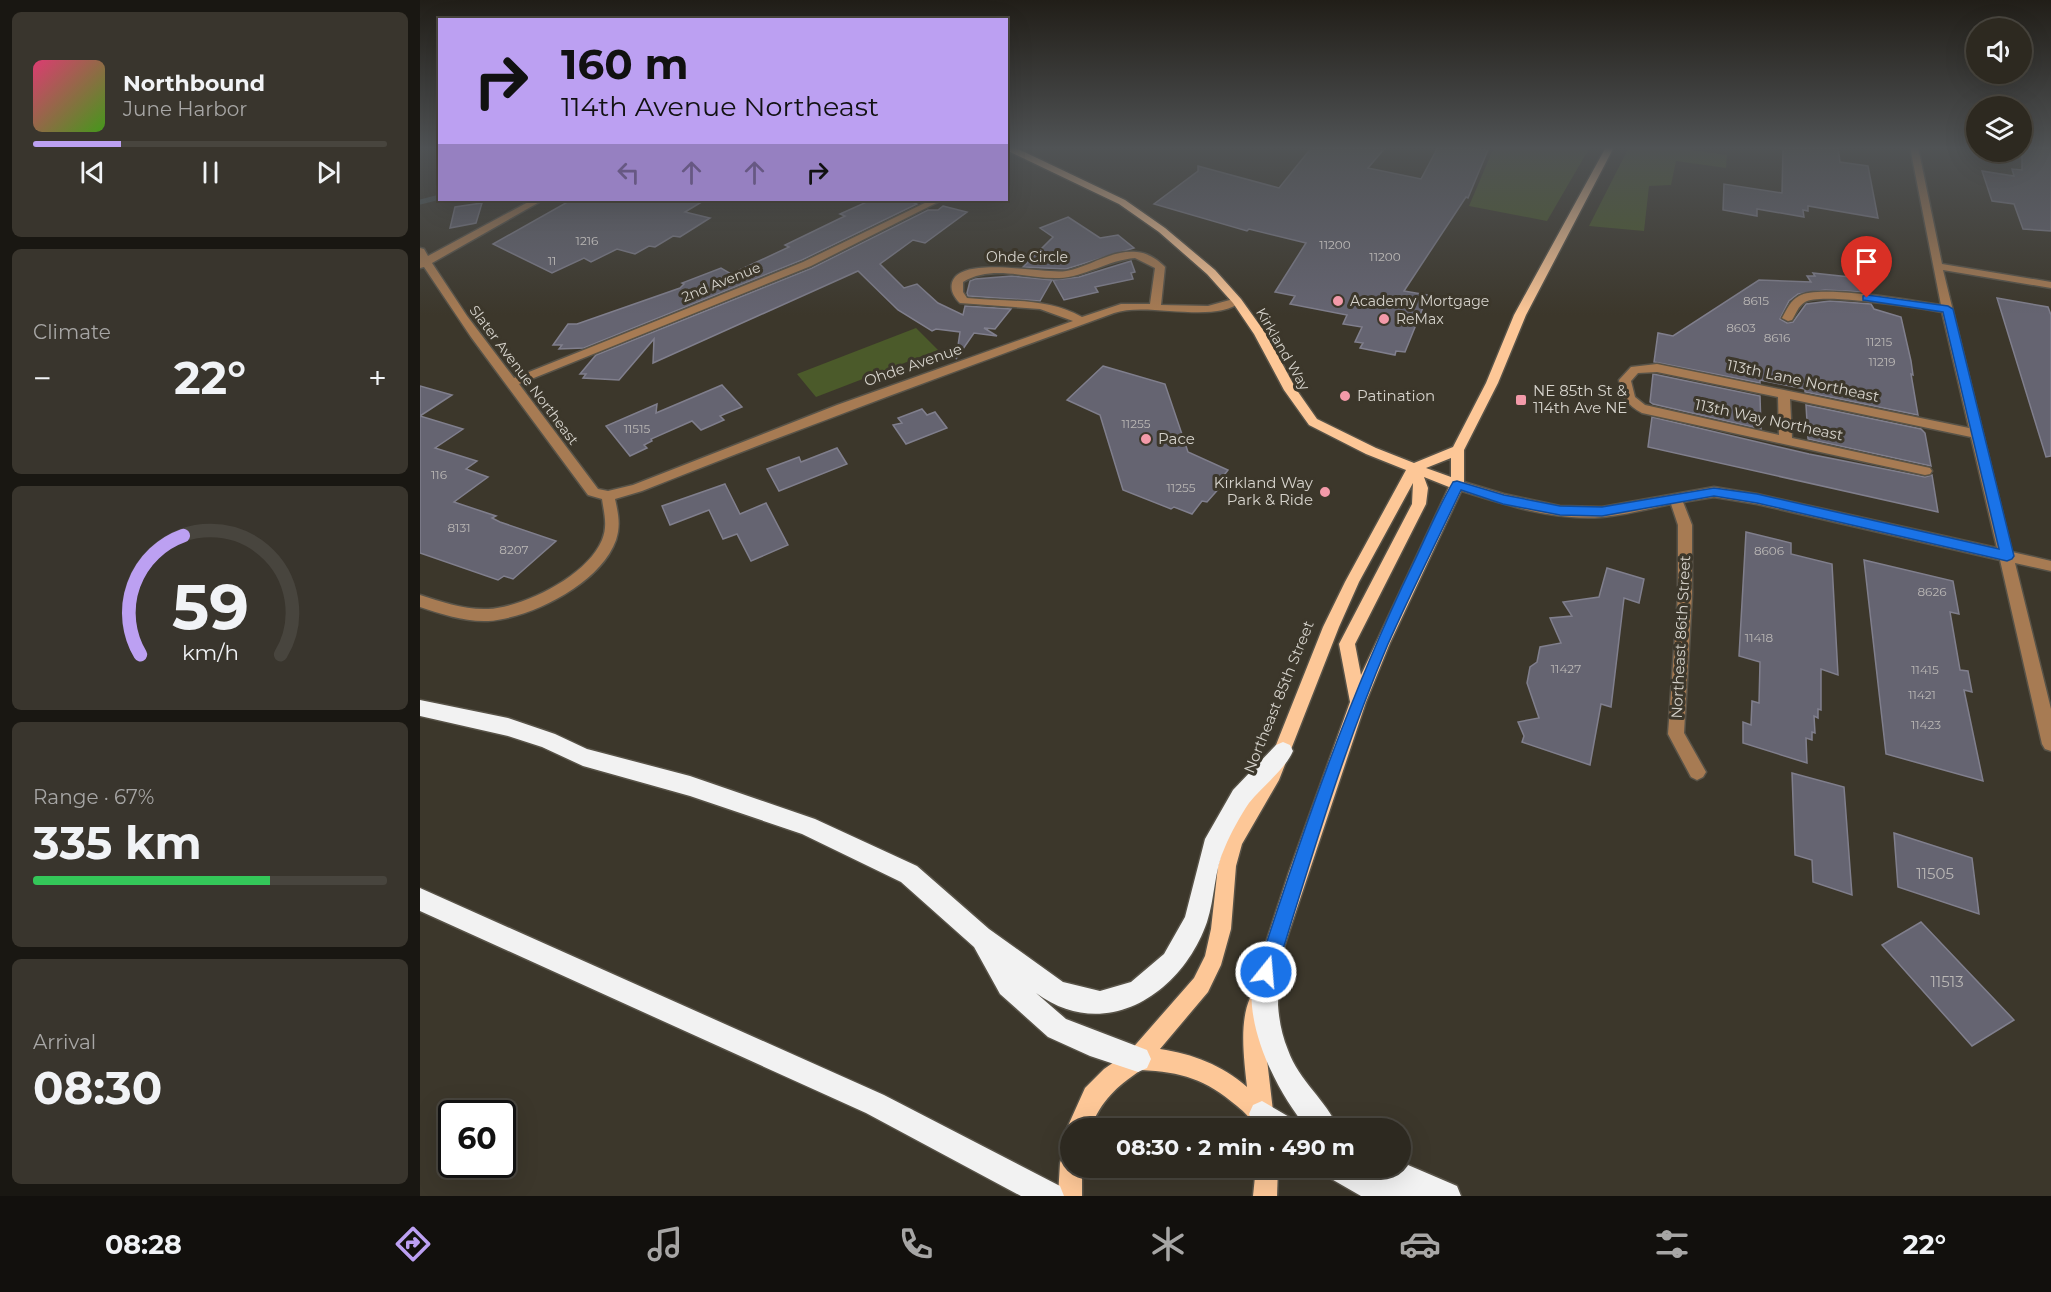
<!DOCTYPE html>
<html lang="en">
<head>
<meta charset="utf-8">
<style>
	body { margin:0; font-family:Montserrat,sans-serif; background:#39352d; color:#f1f3f6; height:100vh; display:flex; flex-direction:column; font-size:22px; white-space:nowrap }
	* { box-sizing:border-box; margin:0 }
	p { font-size:20px; color:#a7a6a5 }
	.icon { flex:none; width:33px; height:33px; fill:none; stroke:currentColor; stroke-width:2; stroke-linecap:round; stroke-linejoin:round }
	.map { position:relative; flex:1; overflow:hidden }
	.drawer { display:flex; flex-direction:column; gap:12px; padding:12px; background:#191712; width:420px }
	.drawer>* { flex:none }
	.guide { position:absolute; left:18px; top:18px; width:570px; height:183px; border-radius:0px; box-shadow:0 6px 24px #0002,0 0 0 2px #48453e; background:#bca0f2; color:#111; overflow:hidden }
	.tools { position:absolute; left:1546px; top:18px; display:grid; gap:12px }
	.tools a { display:grid; place-items:center; width:66px; height:66px; border-radius:50%; background:#2d2920; box-shadow:0 6px 24px #0002,0 0 0 2px #48453e; font-size:30px }
	.speed { position:absolute; left:18px; top:1100px; display:flex; gap:12px; font-size:30px; font-weight:700; text-align:center }
	.speed>* { display:grid; place-content:center; width:78px; height:78px; border-radius:50%; background:#2d2920; box-shadow:0 6px 24px #0002,0 0 0 2px #48453e; line-height:1 }
	.speed .limit { border:3px solid #111; border-radius:9px; background:#fff; color:#111 }
	.pin { position:absolute; display:grid; place-items:center; width:51px; height:51px; color:#fff; margin:-62px -26px; border-radius:50% 50% 50% 0; rotate:-45deg; box-shadow:0 0 6px #0007 }
	.pin .icon { rotate:45deg }
	.me { position:absolute; width:66px; margin:-33px; rotate:17deg; stroke-linejoin:round; filter:drop-shadow(0 0 4px #0008) }
	.turn { display:flex; align-items:center; gap:21px; height:126px; padding:0 24px; font-size:27px }
	.turn .icon { width:78px; height:78px; stroke-width:2.5 }
	.turn b { display:block; font-size:42px; line-height:51px }
	.lanes { display:flex; align-items:center; height:57px; padding:0 24px; background:#0003; justify-content:center; gap:30px; direction:ltr }
	.lanes .off { opacity:.35 }
	.big { font-size:45px; font-weight:700; line-height:1.1 }
	.drawer .card { flex:1; display:flex; flex-direction:column; justify-content:center; gap:9px; min-width:0; padding:0 21px; border-radius:9px; background:#39352d }
	.drawer .dial { align-items:center; gap:0 }
	.dial svg { height:156px; overflow:visible; fill:none; stroke:#48453e; stroke-width:7; stroke-linecap:round; text-anchor:middle }
	.dial text { fill:#f1f3f6; stroke:none }
	.song { display:flex; align-items:center; gap:18px }
	.cover { width:72px; height:72px; border-radius:9px; background:linear-gradient(135deg,hsl(340 70% 55%),hsl(100 70% 35%)) }
	.played { height:6px; border-radius:3px; background:linear-gradient(90deg,#bca0f2 25%,#48453e 25%) }
	.keys { display:flex; justify-content:space-around; direction:ltr }
	.heat { display:flex; justify-content:space-between; align-items:center; font-size:33px; direction:ltr }
	.charge { height:9px; border-radius:4px; background:linear-gradient(90deg,#34c759 67%,#48453e 0) }
	.trip { position:absolute; left:640px; top:1118px; width:351px; height:60px; border-radius:30px; background:#2d2920; box-shadow:0 6px 24px #0002,0 0 0 2px #48453e; font-weight:700; line-height:60px; text-align:center }
	.menu { display:flex; height:96px; justify-content:space-around; align-items:center; background:#12100d; color:#a7a6a5 }
	.menu .icon { width:42px; height:42px }
	.menu .active { color:#bca0f2 }
	.menu b { font-size:27px; color:#f1f3f6 }
	main { display:flex; flex:1; min-height:0 }
	.map>svg:first-child { display:block }
	.green { fill:#4b5a2a }
	.lines { fill:none; stroke-linecap:round; stroke-linejoin:round }
	.stream { stroke:#4b5556; stroke-width:5 }
	.building { fill:#656471; stroke:#807f8d; stroke-width:1.5 }
	.minor-casing { stroke:#585348; stroke-width:3 }
	.major-casing { stroke:#585348; stroke-width:3 }
	.highway-casing { stroke:#585348; stroke-width:3 }
	.minor { fill:#a77b53; fill-rule:evenodd }
	.major { fill:#fdc797; fill-rule:evenodd }
	.highway { fill:#f2f2f2; fill-rule:evenodd }
	.route { fill:#1a73e8; stroke:#114b97; stroke-width:1.5 }
	.poi-dot { fill:#f39aa9; stroke:#3c372b; stroke-width:2 }
	.labels { text-anchor:middle; stroke-width:6; stroke-linejoin:round; paint-order:stroke }
	.number-label { font-size:12px; fill:#bab7b5 }
	.far-street-label { font-size:14px; fill:#d6d3cc; stroke:#3c372b }
	.far-poi-label { font-size:14px; fill:#d6d3cc; stroke:#3c372b; text-anchor:start }
	.street-label { font-size:15px; fill:#d6d3cc; stroke:#3c372b }
	.poi-label { font-size:15px; fill:#d6d3cc; stroke:#3c372b; text-anchor:start }
	.near-number-label { font-size:15px; fill:#bab7b5 }
</style>
</head>
<body>
<main>
<section class="drawer">
<div class="card">
<div class="song"><i class="cover"></i><div><b>Northbound</b><p>June Harbor</p></div></div>
<div class="played"></div>
<div class="keys"><svg class="icon" aria-label="previous" viewBox="0 0 24 24"><path d="M18 5L8 12l10 7zM5 5v14"/></svg><svg class="icon" aria-label="pause" viewBox="0 0 24 24"><path d="M8 5v14M16 5v14"/></svg><svg class="icon" aria-label="next" viewBox="0 0 24 24"><path d="M6 5l10 7-10 7zM19 5v14"/></svg></div>
</div>
<div class="card"><p>Climate</p>
<div class="heat"><a>−</a><b class="big">22°</b><a>+</a></div>
</div>
<div class="card dial"><svg viewBox="0 0 100 80">
<path d="M14 69A42 42 0 1 1 86 69"/>
<path d="M14 69A42 42 0 0 1 36 8" stroke="#bca0f2"/>
<text x="50" y="56" font-size="32" font-weight="700">59</text>
<text x="50" y="72" font-size="11">km/h</text>
</svg></div>
<div class="card"><p>Range · 67%</p><b class="big">335 km</b><div class="charge"></div></div>
<div class="card"><p>Arrival</p><b class="big">08:30</b></div>
</section>
<div class="map">
<svg width="1631" height="1196" viewBox="0 0 1631 1196">
	<rect width="100%" height="100%" fill="#3c372b"/>
	<!-- green -->
	<g class="green">
		<path d="M1074,147H1170L1127,221L1049,206Z"/>
		<path d="M1209,147H1271V150L1307,155L1306,168L1256,161L1251,185L1229,186L1224,231L1169,226Z"/>
		<path d="M496,328L518,350L396,397L377,374Z"/>
	</g>
	<g class="lines">
		<!-- stream -->
		<path class="stream" d="M0,202L20,197"/>
	</g>
	<!-- building -->
	<g class="building">
		<path d="M892,147H966L948,168L1001,179L1018,147L1068,150L1048,198L1046,197L984,291L1008,295L985,352L976,351L975,355L940,348L943,343L935,342L942,327L923,324L927,315L870,304L875,296L855,292L886,243L829,229L827,231L734,204L778,171V166L859,188Z"/>
		<path d="M1363,147H1418L1420,162L1448,166L1458,218L1388,206V211L1383,210L1384,217L1337,209V216L1303,210L1304,184L1362,193Z"/>
		<path d="M1602,147H1631V231L1603,229L1594,204L1572,201L1562,171L1594,176L1592,169L1602,170Z"/>
		<path d="M151,200H285L265,212L290,218L260,237L253,236L235,247L229,246L215,254L197,249L171,262L164,258L132,273L73,244Z"/>
		<path d="M451,200H487L497,204L382,260L164,348L139,349L142,345H133L148,324H157L260,288L264,284L262,283L301,268L311,274L369,247L365,245L425,216L420,214Z"/>
		<path d="M62,203L56,223L30,228L35,207Z"/>
		<path d="M523,206L547,212L505,243L493,240L460,264L484,288L497,284L518,303L543,315L545,306L591,309L575,329L564,328L577,336L554,333L536,359L540,332L516,329L512,331L478,310L438,271L233,363L234,339L199,380L163,378L166,374H160L176,355L392,268L508,210H518Z"/>
		<path d="M648,217L680,238L698,235L714,248L646,269L603,267L633,237L620,228Z"/>
		<path d="M711,261L715,272L711,273L713,279L675,287L678,292L644,300L633,280L659,277Z"/>
		<path d="M1393,273L1430,277L1442,292L1405,290L1378,294L1369,301L1360,319L1367,323L1373,322L1386,304L1410,301L1451,304L1454,309L1481,317L1491,361L1493,375L1491,374L1498,415L1385,392V389L1340,380V383L1234,362L1238,333L1253,336L1339,280L1391,282L1387,276H1395Z"/>
		<path d="M592,276L632,280L620,301L548,296L547,293L550,281L555,279Z"/>
		<path d="M1577,298L1628,307L1631,315V456L1626,457Z"/>
		<path d="M683,366L745,384L768,452L808,470L798,483L802,485L787,502L782,501L772,514L754,507L751,509L703,490L680,415L647,400Z"/>
		<path d="M1233,374L1340,396L1341,429L1233,404L1230,402Z"/>
		<path d="M302,385L322,407L300,416L304,420L281,430L272,421L231,439L232,441L224,445L227,448L210,456L186,426L237,404L236,413Z"/>
		<path d="M0,386L32,395L0,416L43,429L15,448L57,461L46,469L68,477L34,502L76,516L72,518L80,522L136,541L93,579L84,576L78,580L0,553Z"/>
		<path d="M1386,405L1501,429L1505,433L1511,466L1388,439Z"/>
		<path d="M502,409L507,415L515,412L527,428L486,444L473,425L482,423L478,418Z"/>
		<path d="M1232,417L1389,454L1505,477L1512,475L1518,512L1228,447Z"/>
		<path d="M417,448L427,464L359,491L347,469L379,457L381,462Z"/>
		<path d="M305,484L320,514L346,503L368,545L331,561L317,534L303,539L289,510L250,525L242,506Z"/>
		<path d="M1326,532L1371,543V554L1412,564L1418,675L1401,669V710L1398,709V718L1394,716L1395,733L1392,732V740L1386,738L1387,763L1323,743V722L1331,725L1332,701L1339,703L1340,662L1319,656Z"/>
		<path d="M1444,560L1533,581L1539,614L1530,612L1540,670L1548,671L1552,692L1544,690L1563,781L1466,754Z"/>
		<path d="M1187,568L1224,579L1219,603L1204,598L1191,707L1181,704L1170,765L1102,742L1104,736L1098,722L1119,718L1107,683L1110,667L1117,662L1120,647L1141,643L1130,618L1152,616L1143,602L1179,597Z"/>
		<path d="M1372,773L1424,787L1432,895L1393,882L1392,860L1375,855Z"/>
		<path d="M1474,833L1552,858L1559,914L1478,887Z"/>
		<path d="M1501,922L1594,1020L1552,1046L1462,945Z"/>
	</g>
	<g class="lines">
		<!-- minor casing -->
		<g class="minor-casing">
			<g id="minor">
				<path d="M1490,147H1498L1522,264L1631,282V288L1523,270L1592,552L1631,561V571L1595,563L1631,709V751L1625,749L1622,744L1580,560L1337,504L1294,497L1263,502L1272,525V595L1264,733L1286,772L1283,777L1277,780L1271,777L1248,734L1258,595V525L1251,504C1228,509 1205,515 1182,517C1131,521 1080,503 1032,488L1030,485L1037,480L1084,494L1140,506L1182,507L1294,487L1337,494L1577,548L1551,437L1370,399L1372,438L1510,468L1512,471L1510,474L1505,475L1222,413C1207,405 1201,396 1199,380L1211,367L1237,364L1549,428L1522,312C1500,308 1400,292 1385,302C1378,306 1376,314 1372,320L1368,321L1362,318C1367,309 1370,301 1379,296C1398,284 1495,301 1521,305ZM1237,372L1358,397L1359,435L1225,405L1215,397L1211,381L1218,373Z"/>
				<path d="M112,200H123L12,263L47,316L94,378L383,262L511,200H522L391,266L99,384L178,489L188,491L213,485L417,405L653,321L620,309L540,303C535,298 530,291 532,283C540,254 625,275 646,271C670,267 692,249 717,252C728,253 738,260 745,267L741,305L788,306L817,298L822,301C794,325 727,301 694,313C535,371 378,429 222,491L195,499C198,513 201,525 196,540C181,583 112,618 68,621C45,622 21,614 0,607V595C22,602 44,610 68,609C104,607 167,576 182,540C188,526 184,513 182,499L168,495L51,337L4,267L0,268V248L4,249L8,256ZM715,258L735,268L730,304H701L662,317C627,297 586,302 547,298L543,292V282C573,264 606,279 639,278C665,277 688,260 715,258Z"/>
			</g>
		</g>
		<!-- major casing -->
		<g class="major-casing">
			<g id="major">
				<path d="M586,147H594L705,200L745,228L795,270L821,299L846,334L876,389L897,419L956,448L994,463L1033,447L1066,383L1094,315L1186,147H1194L1106,315L1078,383L1044,450V485L970,643L946,702L851,986L844,989L837,986L834,979L869,872L930,702L919,644L992,504L993,483L939,582L919,627L859,780L822,844L816,866L811,929L801,965L788,992L740,1049C773,1054 802,1065 827,1087C824,1059 819,1023 830,998L837,995L844,998L847,1005L846,1051L855,1128H833C831,1117 825,1113 817,1106C785,1079 762,1072 721,1070C695,1088 683,1099 670,1128H651V1136L647,1128L665,1088L684,1069L710,1051L774,978L785,956L791,929L798,866L805,841L844,775L903,627L925,582L986,470L946,454L889,425L864,390L834,334L813,303L787,274L739,232L699,204L586,150ZM1031,458V477L1006,468ZM1004,477L1029,487L941,675L935,644L1006,504L1008,488Z"/>
				<path d="M651,1152V1167H662V1196H638L640,1163L643,1155Z"/>
				<path d="M836,1167H858L857,1196H833Z"/>
			</g>
		</g>
		<!-- highway casing -->
		<g class="highway-casing">
			<g id="highway">
				<path d="M0,700L88,718L135,734L167,749L270,776L395,819L497,866L569,929L643,982L680,991L711,982L744,954L765,917L785,839L813,790L856,745L863,742L870,745L873,751C864,771 843,785 829,803C820,816 811,833 805,847C794,870 795,898 787,922C762,994 685,1044 616,993L646,1019L727,1050L731,1059L727,1068L718,1072L670,1056L628,1037L580,994L554,947L481,882L382,834L270,796L163,766L122,747L88,736L0,716Z"/>
				<path d="M0,888L464,1095L640,1186L644,1196H601L446,1113L0,911Z"/>
				<path d="M846,960L855,963C860,977 858,991 858,1005C859,1020 862,1036 868,1050C879,1081 907,1101 918,1128H887C855,1090 817,1014 837,963Z"/>
				<path d="M842,1101L871,1118L874,1128C856,1128 837,1134 829,1114L833,1105Z"/>
				<path d="M981,1162L1037,1186L1041,1196H941L908,1177L904,1167H981Z"/>
			</g>
		</g>
		<!-- minor -->
		<use href="#minor" class="minor"/>
		<!-- major -->
		<use href="#major" class="major"/>
		<!-- highway -->
		<use href="#highway" class="highway"/>
	</g>
	<!-- sky -->
	<linearGradient id="sky" x2="0" y2="1"><stop stop-color="#211e18"/><stop offset="0.47" stop-color="#505355"/><stop offset="1" stop-color="#505355" stop-opacity="0"/></linearGradient>
	<rect width="1631" height="315" fill="url(#sky)"/>
	<!-- route -->
	<path class="route" d="M1447,295L1528,306L1533,309L1594,556L1592,559L1587,561L1337,503L1294,496L1182,516L1140,515L1083,504L1041,490C1017,541 991,592 968,644C923,750 890,862 856,972L853,979L846,982L840,979L837,972C882,833 929,696 993,564C1006,537 1018,508 1033,482L1037,481L1084,495L1140,506L1182,507L1294,488L1337,494L1579,549L1523,312L1443,300V296Z"/>
	<!-- markers -->
	<g class="poi-dot">
		<circle cx="918" cy="301" r="6"/>
		<circle cx="964" cy="319" r="6"/>
		<circle cx="925" cy="396" r="6"/>
		<rect x="1095" y="394" width="12" height="12" rx="3"/>
		<circle cx="726" cy="439" r="6"/>
		<circle cx="905" cy="492" r="6"/>
	</g>
	<g class="labels">
		<!-- number labels -->
		<g class="number-label">
			<text x="167" y="245">1216</text>
			<text x="915" y="249">11200</text>
			<text x="965" y="261">11200</text>
			<text x="132" y="265">11</text>
			<text x="1336" y="305">8615</text>
			<text x="1321" y="332">8603</text>
			<text x="1357" y="342">8616</text>
			<text x="1459" y="346">11215</text>
			<text x="1462" y="366">11219</text>
			<text x="716" y="428">11255</text>
			<text x="217" y="433">11515</text>
			<text x="19" y="479">116</text>
			<text x="761" y="492">11255</text>
			<text x="39" y="532">8131</text>
			<text x="94" y="554">8207</text>
			<text x="1349" y="555">8606</text>
			<text x="1512" y="596">8626</text>
			<text x="1339" y="642">11418</text>
			<text x="1146" y="673">11427</text>
			<text x="1505" y="674">11415</text>
			<text x="1502" y="699">11421</text>
			<text x="1506" y="729">11423</text>
		</g>
		<!-- far-street labels -->
		<g class="far-street-label">
			<text x="607" y="262">Ohde Circle</text>
			<text transform="translate(301 282) rotate(-22)" y="5">2nd Avenue</text>
			<text transform="translate(863 349) rotate(60)" y="5">Kirkland Way</text>
			<text transform="translate(104 375) rotate(53)" y="5">Slater Avenue Northeast</text>
		</g>
		<!-- far-poi labels -->
		<g class="far-poi-label">
			<text x="930" y="306">Academy Mortgage</text>
			<text x="976" y="324">ReMax</text>
		</g>
		<!-- street labels -->
		<g class="street-label">
			<text transform="translate(493 365) rotate(-19)" y="5">Ohde Avenue</text>
			<text transform="translate(1383 381) rotate(12)" y="5">113th Lane Northeast</text>
			<text transform="translate(1349 420) rotate(12)" y="5">113th Way Northeast</text>
			<text transform="translate(1261 637) rotate(-87)" y="5">Northeast 86th Street</text>
			<text transform="translate(859 697) rotate(-68)" y="5">Northeast 85th Street</text>
		</g>
		<!-- poi labels -->
		<g class="poi-label">
			<text x="1113" y="396">NE 85th St &amp;<tspan x="1113" dy="17">114th Ave NE</tspan></text>
			<text x="937" y="401">Patination</text>
			<text x="738" y="444">Pace</text>
			<text x="893" y="488" text-anchor="end">Kirkland Way<tspan x="893" dy="17">Park &amp; Ride</tspan></text>
		</g>
		<!-- near-number labels -->
		<g class="near-number-label">
			<text x="1515" y="879">11505</text>
			<text x="1527" y="987">11513</text>
		</g>
	</g>
</svg>
<div class="tools">
<a><svg class="icon" aria-label="sound" viewBox="0 0 24 24"><path d="M4 9h4l5-4v14l-5-4H4zM17 9q2 3 0 6"/></svg></a>
<a><svg class="icon" aria-label="layers" viewBox="0 0 24 24"><path d="M12 4l9 5-9 5-9-5zM3 14l9 5 9-5"/></svg></a>
</div>
<div class="speed"><div class="limit">60</div></div>
<div class="pin" style="left:1447px;top:298px;background:#d93025"><svg class="icon" aria-label="arrive" viewBox="0 0 24 24"><path d="M6 21V4h12l-3 4 3 4H6"/></svg></div>
<svg class="me" style="left:846px;top:972px" viewBox="-20 -20 40 40"><circle r="17" fill="#1a73e8" stroke="#fff" stroke-width="3"/><path d="M0-11L8 9 0 5-8 9z" fill="#fff"/></svg>
<div class="trip">08:30 · 2 min · 490 m</div>
<div class="guide">
<div class="turn"><svg class="icon" aria-label="right" viewBox="0 0 24 24"><path d="M7 20v-9h11M14 6l5 5-5 5"/></svg><div><b>160 m</b>114th Avenue Northeast</div></div>
<div class="lanes"><svg class="icon off" aria-label="left" viewBox="0 0 24 24"><path d="M17 20v-9H6M10 6l-5 5 5 5"/></svg><svg class="icon off" aria-label="ahead" viewBox="0 0 24 24"><path d="M12 20V5M6 11l6-6 6 6"/></svg><svg class="icon off" aria-label="ahead" viewBox="0 0 24 24"><path d="M12 20V5M6 11l6-6 6 6"/></svg><svg class="icon" aria-label="right" viewBox="0 0 24 24"><path d="M7 20v-9h11M14 6l5 5-5 5"/></svg></div>
</div>
</div>
</main>
<nav class="menu">
<b>08:28</b>
<svg class="icon active" aria-label="directions" viewBox="0 0 24 24"><path d="M12 3l9 9-9 9-9-9zM9 14v-3h6M13 9l2 2-2 2"/></svg>
<svg class="icon" aria-label="music" viewBox="0 0 24 24"><path d="M9 18V5l10-2v13"/><circle cx="6" cy="18" r="3"/><circle cx="16" cy="16" r="3"/></svg>
<svg class="icon" aria-label="phone" viewBox="0 0 24 24"><path d="M5 4h4l2 5-3 2q2 4 5 5l2-3 5 2v4C11 20 4 13 5 4z"/></svg>
<svg class="icon" aria-label="climate" viewBox="0 0 24 24"><path d="M12 3v18M4 7l16 10M4 17L20 7"/></svg>
<svg class="icon" aria-label="car" viewBox="0 0 24 24"><path d="M5 17H2v-5l4-1 3-4h7l3 4 3 1v5h-3M9 17h6M6 11h13"/><circle cx="7" cy="17" r="2"/><circle cx="17" cy="17" r="2"/></svg>
<svg class="icon" aria-label="filters" viewBox="0 0 24 24"><path d="M4 7h16M4 17h16"/><circle cx="9" cy="7" r="2"/><circle cx="15" cy="17" r="2"/></svg>
<b>22°</b>
</nav>
</body>
</html>
